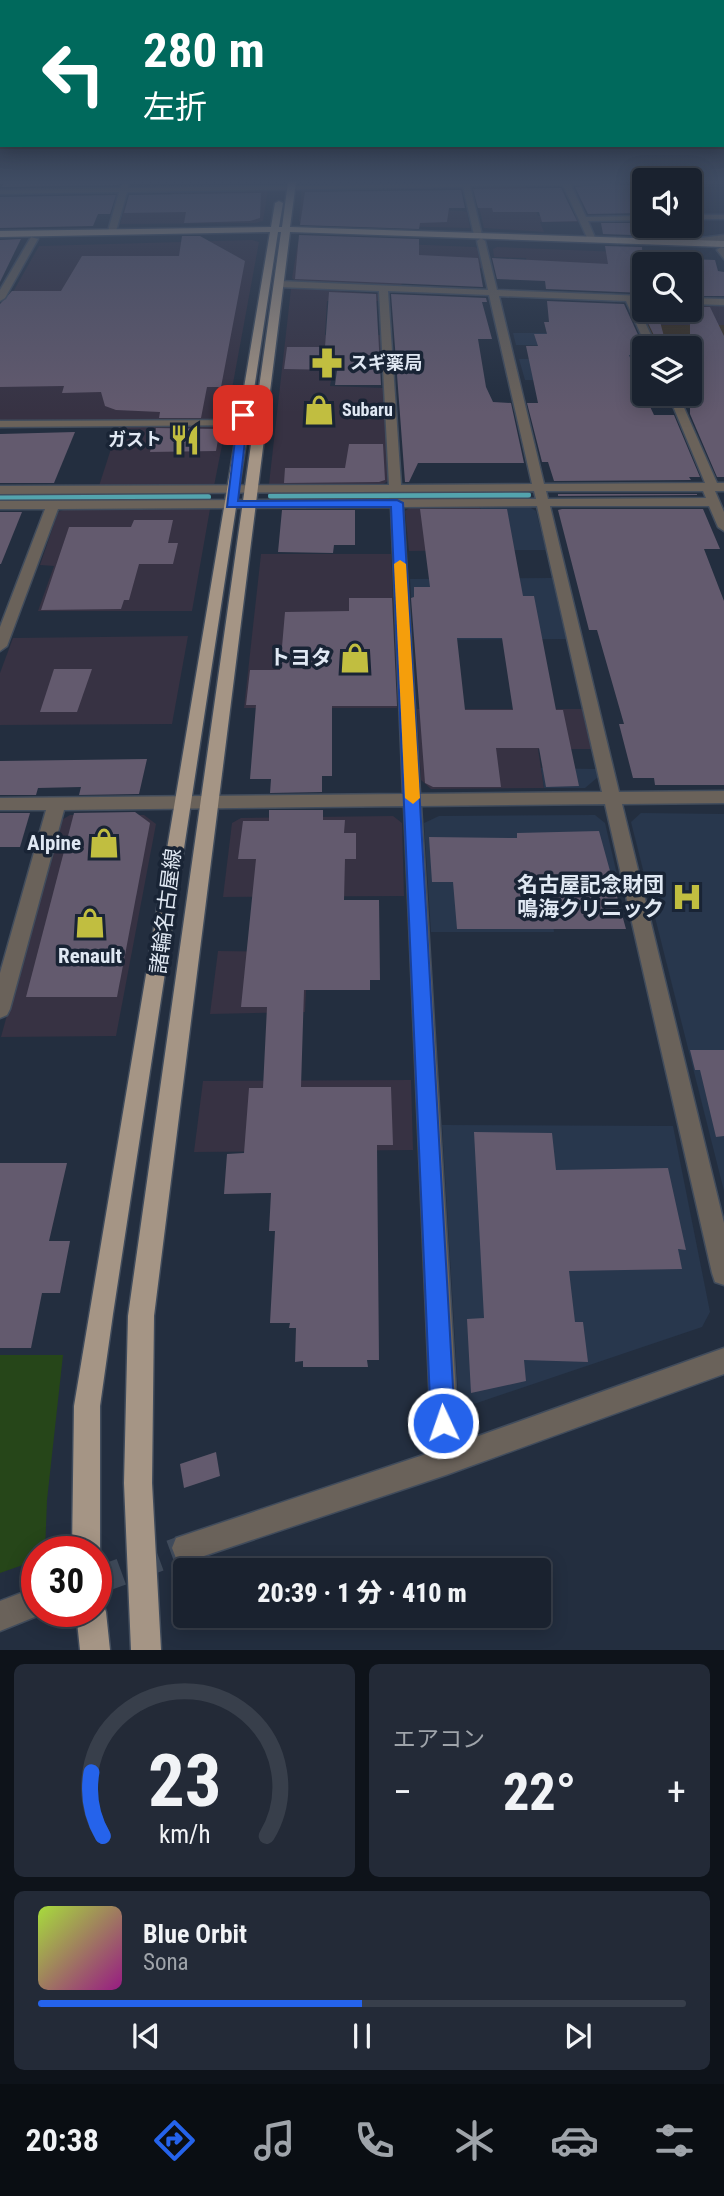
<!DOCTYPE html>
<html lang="ja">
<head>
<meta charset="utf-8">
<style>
	body { margin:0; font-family:"Roboto Condensed","Noto Sans JP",sans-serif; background:#232a37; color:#f1f3f6; height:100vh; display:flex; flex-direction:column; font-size:26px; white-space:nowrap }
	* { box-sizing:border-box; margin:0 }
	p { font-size:23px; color:#9fa4aa }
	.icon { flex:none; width:38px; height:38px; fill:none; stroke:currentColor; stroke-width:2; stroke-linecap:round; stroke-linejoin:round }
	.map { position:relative; height:1650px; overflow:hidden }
	.sheet { display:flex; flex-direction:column; gap:14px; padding:14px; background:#0e131a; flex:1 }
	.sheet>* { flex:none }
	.banner { position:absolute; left:0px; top:0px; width:724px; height:147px; box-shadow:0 4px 18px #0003,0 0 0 2px #383f4b; background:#00695c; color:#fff; overflow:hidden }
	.controls { position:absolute; left:632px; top:168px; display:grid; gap:14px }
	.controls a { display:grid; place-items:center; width:70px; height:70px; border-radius:7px; background:#1a222f; box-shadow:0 4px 18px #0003,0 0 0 2px #383f4b; font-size:35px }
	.speed { position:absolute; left:21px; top:1536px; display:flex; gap:14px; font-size:35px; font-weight:700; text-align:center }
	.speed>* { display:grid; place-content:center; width:91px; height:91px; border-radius:50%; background:#1a222f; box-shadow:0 4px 18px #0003,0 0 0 2px #383f4b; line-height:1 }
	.speed .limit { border:10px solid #d22; background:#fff; color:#111 }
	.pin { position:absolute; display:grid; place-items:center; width:60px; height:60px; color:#fff; margin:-30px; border-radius:14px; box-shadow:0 4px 10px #0006 }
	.me { position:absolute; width:77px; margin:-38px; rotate:357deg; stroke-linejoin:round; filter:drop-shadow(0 0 5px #0008) }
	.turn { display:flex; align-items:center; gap:24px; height:147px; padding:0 28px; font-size:32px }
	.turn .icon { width:91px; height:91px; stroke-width:2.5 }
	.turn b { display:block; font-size:49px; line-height:60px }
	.big { font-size:52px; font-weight:800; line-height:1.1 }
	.sheet .card { flex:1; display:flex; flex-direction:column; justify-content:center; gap:10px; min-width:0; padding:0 24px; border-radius:10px; background:#232a37 }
	.sheet .dial { align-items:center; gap:0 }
	.dial svg { height:182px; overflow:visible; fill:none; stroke:#383f4b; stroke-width:7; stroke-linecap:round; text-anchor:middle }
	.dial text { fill:#f1f3f6; stroke:none }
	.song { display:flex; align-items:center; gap:21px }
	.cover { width:84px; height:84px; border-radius:10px; background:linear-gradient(135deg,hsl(80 70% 55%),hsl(310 70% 35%)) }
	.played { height:7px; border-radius:4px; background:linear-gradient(90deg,#2563eb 50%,#383f4b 50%) }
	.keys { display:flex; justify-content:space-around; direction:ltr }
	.heat { display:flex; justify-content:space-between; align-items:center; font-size:38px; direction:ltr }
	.sheet .tiles { flex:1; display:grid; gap:14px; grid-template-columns:1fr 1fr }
	.card:last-child { grid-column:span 2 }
	.trip { position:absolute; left:173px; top:1558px; width:378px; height:70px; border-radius:7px; background:#1a222f; box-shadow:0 4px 18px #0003,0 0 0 2px #383f4b; font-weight:800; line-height:70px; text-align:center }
	.tab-bar { display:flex; height:112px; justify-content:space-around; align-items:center; background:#0a0e13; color:#9fa4aa }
	.tab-bar .icon { width:49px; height:49px }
	.tab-bar .current { color:#2563eb }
	.tab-bar b { font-size:32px; color:#f1f3f6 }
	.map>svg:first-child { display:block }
	.commercial { fill:#373243 }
	.built { fill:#28374d }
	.education { fill:#3e3324 }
	.green { fill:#264619 }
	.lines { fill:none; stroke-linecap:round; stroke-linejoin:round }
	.stream { stroke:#53a4ae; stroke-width:6 }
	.building { fill:#635a6e; fill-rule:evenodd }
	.minor-tunnel { stroke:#3f4a5a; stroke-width:27; stroke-dasharray:27 13; stroke-linecap:butt }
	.minor-casing { stroke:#414c5c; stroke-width:3 }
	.major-casing { stroke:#414c5c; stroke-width:3 }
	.minor { fill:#6a625a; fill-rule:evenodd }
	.major { fill:#a59585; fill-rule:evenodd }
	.route { fill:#2563eb; stroke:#184099; stroke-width:2 }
	.slow { fill:#f59e0b }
	.labels { text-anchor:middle; stroke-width:7; stroke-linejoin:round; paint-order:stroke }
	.far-poi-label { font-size:18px; font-weight:bold; fill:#e0e8f3; stroke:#192435; text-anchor:start }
	.poi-label { font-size:21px; font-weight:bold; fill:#e0e8f3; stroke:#192435; text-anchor:end }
	.street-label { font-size:21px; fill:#e0e8f3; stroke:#192435 }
</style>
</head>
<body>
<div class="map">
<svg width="724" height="1650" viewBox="0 0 724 1650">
	<rect width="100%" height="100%" fill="#232e3f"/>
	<!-- commercial -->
	<g class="commercial">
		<path d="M525,184L538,216H576L579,222H540L544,232L484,228L474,185Z"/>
		<path d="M355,187L359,189L362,207L462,211L467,212L470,228L305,224L299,221L302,188Z"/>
		<path d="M268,189L263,221L255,223L120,224L125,206L166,205L172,191Z"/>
		<path d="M252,240L259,242L227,416L222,419L0,420V315L39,246Z"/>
		<path d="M305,240L474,247L478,248L482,268L407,265L401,286L296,282L292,278L298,242Z"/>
		<path d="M497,247L645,253L648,264H644V273L528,269L526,258L494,257L493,249Z"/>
		<path d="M296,288L380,294L381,301H327L325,335H382L383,372L333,371L330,386L384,388L388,481L382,485L269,484L291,289Z"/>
		<path d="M644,302V310H690V304L724,305V325H647L638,304Z"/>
		<path d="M220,426L225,430L214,486H99L118,427Z"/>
		<path d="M411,507H480L487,550L409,551L405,511Z"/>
		<path d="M66,509H210L192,611H38L54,566L40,565L58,512Z"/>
		<path d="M261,554H391L397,708H244Z"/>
		<path d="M188,636L172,724L0,725V673L13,638Z"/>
		<path d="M417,709H582L591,749H538L544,788L431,789L421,780Z"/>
		<path d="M70,815H144L156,824L116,1036L1,1037L60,821Z"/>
		<path d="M393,816L402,823L404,896L223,897L232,823L241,818Z"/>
		<path d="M218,951L308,952L305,1012L210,1014Z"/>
		<path d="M411,1080L413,1150L194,1152L203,1081Z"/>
	</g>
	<!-- built -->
	<g class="built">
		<path d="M513,333H638L645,348L644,380H525L519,359H583L579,346L516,345Z"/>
		<path d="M528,506L536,511L546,550H487L480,507Z"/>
		<path d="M552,578L566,639L414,640L410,579Z"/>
		<path d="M541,768L596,769L598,777L585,788H544Z"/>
		<path d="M641,813L724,814V1191L631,822Z"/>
		<path d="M595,815L605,823L619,883L547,884L554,932H431L424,823L439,816Z"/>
		<path d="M442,1125L673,1126L710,1312L702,1327L474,1404L458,1391Z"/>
	</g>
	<!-- education -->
	<path class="education" d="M647,325H724V377H690V348H658Z"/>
	<!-- green -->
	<path class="green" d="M0,1355H63L47,1500L45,1552H37V1560L0,1573Z"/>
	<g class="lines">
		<!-- stream -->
		<g class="stream">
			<path d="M271,496L528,495"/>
			<path d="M0,497H208"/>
		</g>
	</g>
	<!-- building -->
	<g class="building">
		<path d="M5,181H119V185L2,187Z"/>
		<path d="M603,184L644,185V213L588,214L575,187Z"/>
		<path d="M561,188L577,221L542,222L539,212H493L492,208H478L473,189Z"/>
		<path d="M461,190L465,208H449L447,222L420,223L419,229L300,225L305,192Z"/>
		<path d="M261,193L260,218L250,221L184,223L186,212L124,213L129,195Z"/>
		<path d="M116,195L110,214H98L93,226L0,228V197Z"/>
		<path d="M601,223H644V226H654L659,236L603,234Z"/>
		<path d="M299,235L419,239V255L478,258L483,287L295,279Z"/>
		<path d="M182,236H200L245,261L221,387H207L201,418H159L160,412L116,410L105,406L101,392L62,393L64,386L0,387V304L12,291H61L82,256H179Z"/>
		<path d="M21,239L0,282V240Z"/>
		<path d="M605,246L642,247L644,293L546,289L545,281L497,279L492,258L608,264Z"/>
		<path d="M690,259L715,260L718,271L724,272V296H690Z"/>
		<path d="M329,292L376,294L381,385H335L337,370L284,369L287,347H325Z"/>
		<path d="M391,294L486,298L487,302H482L492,339H478L486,387L493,402L511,403L524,463H418L409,482H405Z"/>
		<path d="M547,301L624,304L644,348H633L637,355H629L644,394L654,415H674L700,477H689L691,480L554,481L548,462H542L527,403H538L526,346H538L534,334H547L544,322H549Z"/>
		<path d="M639,304L644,305V310H657L667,348H660Z"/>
		<path d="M690,307H710L724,336V477H717L690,414V392H696L690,376Z"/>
		<path d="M156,428L220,429L216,451L150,452Z"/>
		<path d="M75,432L54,483H0V434Z"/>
		<path d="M349,444H383L385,480L379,482L284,483L285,468H345Z"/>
		<path d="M558,494H697V495L558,496Z"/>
		<path d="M420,509H507L523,596H534L556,710H563L579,786L546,787L539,748H496L501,787H433L425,783L411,598L414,597V587H430ZM457,638H502L513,710H465Z"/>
		<path d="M562,509H703L720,549H704L724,601V785H655L654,778H633L619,724H624L597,630H589L558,510Z"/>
		<path d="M282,510H355V545H334L333,553L278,552Z"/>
		<path d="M0,512H22L1,564H0Z"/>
		<path d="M134,520H173L168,543H178L173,564H139L129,600H124L121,609L41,610L69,527H131Z"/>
		<path d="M349,598H392L397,706H332V776H322V792L270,793L271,779H250L256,705H246L250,670H280L285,612L349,611Z"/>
		<path d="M54,669H92L77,712H40Z"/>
		<path d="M147,759L139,794L79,795L81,787L38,788L36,795H0V761Z"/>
		<path d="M269,810H323V820H345L344,833H356V859H345L344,900H379L380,980H370V990H304L301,1087H391L393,1145H377L379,1360H367L368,1367H303V1361L295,1362L296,1328H289L290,1323H270L275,1231H269L271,1193L224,1194L227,1154L244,1153L249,1088H263L267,1007H241L256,859H238L243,821H269Z"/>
		<path d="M135,812L150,823L117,997H26L74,813Z"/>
		<path d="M0,813H30L20,847H0Z"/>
		<path d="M599,831L626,929H457L453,882H432L429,837L517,838V833Z"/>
		<path d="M690,1050H724V1136L716,1137L700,1070H695Z"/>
		<path d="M474,1132L552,1133L556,1170L668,1168L686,1250L678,1249L682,1269L569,1271L575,1322H583L588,1362L524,1360L526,1381L471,1393L467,1319L484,1318Z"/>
		<path d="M0,1163H67L49,1241H70L60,1293H42L31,1348H0Z"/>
		<path d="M216,1452L220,1476L184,1488L180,1464Z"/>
	</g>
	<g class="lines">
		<!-- minor-tunnel -->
		<path class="minor-tunnel" d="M96,1581L186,1548"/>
		<!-- minor casing -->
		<g class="minor-casing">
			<g id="minor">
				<path d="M122,182H129L128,188L601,182L598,184L571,185L586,217L644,216V220L588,221L596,240L589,242L563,185L470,186L482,235L478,238L474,235L463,187L127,192L116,231L112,233L108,231L119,192L0,194V190L121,188Z"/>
				<rect x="690" y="215" width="34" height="4"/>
				<path d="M724,235V241L675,245L671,242Z"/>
				<path d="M31,237L38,239L5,298L0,301V290Z"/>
				<path d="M481,238L485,241L497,290L644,296V302L635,301L657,348H647L626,301L499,296L544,484L705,483L668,394H678L717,483H724V491H715L724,512V531L718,527L709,506H550L619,792L724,791V803L622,804L724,1223V1285L715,1282L712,1273L605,804L421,806L459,1443L724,1348V1374L446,1475L186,1562L176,1558L172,1548L176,1538L432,1452L404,806L64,810L10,1009L7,1015L0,1018V973L46,810H0V798L403,794L391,507L58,509L7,646L0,651V627L45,509H0V501L536,499L534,491L0,494V486L389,485L379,291L279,287L274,284L279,281L488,290L477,241ZM388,291L489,295L532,484L401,485ZM546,491H703L706,498L548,499ZM537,506L602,792L420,794L403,507Z"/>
				<path d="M721,247L724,248V259L717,250Z"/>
				<path d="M690,298L724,299V305L690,304Z"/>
				<path d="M263,420V424L259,425L0,427V421Z"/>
				<path d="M37,1587V1612H47L0,1631V1601Z"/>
			</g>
		</g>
		<!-- major casing -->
		<g class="major-casing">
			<g id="major">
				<path d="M288,182H296L290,227L724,241V247L290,232L154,1316L152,1483L161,1650H131L124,1483L128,1316L281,232H278L113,1314L100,1406V1552L96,1562V1552H72L74,1406L270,232L0,237V231L271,227L275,203L279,201L283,203L279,227H282Z"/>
				<path d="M96,1599L102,1601L106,1612L110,1650H80L76,1612H96Z"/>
			</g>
		</g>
		<!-- minor -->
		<use href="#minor" class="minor"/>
		<!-- major -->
		<use href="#major" class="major"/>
	</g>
	<!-- sky -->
	<linearGradient id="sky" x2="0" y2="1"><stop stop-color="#131923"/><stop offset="0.44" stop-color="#3f4c63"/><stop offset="1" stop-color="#3f4c63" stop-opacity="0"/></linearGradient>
	<rect width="724" height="413" fill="url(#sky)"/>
	<!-- route -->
	<path class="route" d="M243,412L248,415L238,501L397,500L403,503L455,1423L452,1431L443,1435L435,1431L431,1423L391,507H227L238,415Z"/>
	<!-- slow -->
	<path class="slow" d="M400,560L406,564L420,798L413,804L405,798L394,564Z"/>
	<!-- icons -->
	<defs>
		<g id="pharmacy-bare" transform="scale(2.415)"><path d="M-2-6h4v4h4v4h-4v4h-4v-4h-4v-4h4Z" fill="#c1be40" stroke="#192435" stroke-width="2.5" paint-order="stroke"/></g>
		<g id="shop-bare" transform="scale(2.415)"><path d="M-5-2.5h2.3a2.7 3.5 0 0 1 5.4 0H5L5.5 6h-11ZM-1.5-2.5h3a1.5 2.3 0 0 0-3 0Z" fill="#c1be40" stroke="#192435" stroke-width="2.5" paint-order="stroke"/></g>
		<g id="restaurant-bare" transform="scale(2.415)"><path d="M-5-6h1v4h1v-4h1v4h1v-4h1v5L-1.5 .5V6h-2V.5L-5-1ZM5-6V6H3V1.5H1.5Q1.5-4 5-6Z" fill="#c1be40" stroke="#192435" stroke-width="2.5" paint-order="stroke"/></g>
		<g id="hospital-bare" transform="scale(2.415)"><path d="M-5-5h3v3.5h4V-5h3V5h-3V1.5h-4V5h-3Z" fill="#c1be40" stroke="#192435" stroke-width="2.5" paint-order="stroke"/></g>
	</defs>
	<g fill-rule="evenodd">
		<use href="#pharmacy-bare" x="327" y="363"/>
		<use href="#shop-bare" x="319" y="410"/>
		<use href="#restaurant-bare" x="185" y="440"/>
		<use href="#shop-bare" x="355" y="658"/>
		<use href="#shop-bare" x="104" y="843"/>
		<use href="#hospital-bare" x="687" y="897"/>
		<use href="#shop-bare" x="90" y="923"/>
	</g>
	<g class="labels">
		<!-- far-poi labels -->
		<g class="far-poi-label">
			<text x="350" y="369">スギ薬局</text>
			<text x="342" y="416">Subaru</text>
			<text x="162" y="446" text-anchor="end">ガスト</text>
		</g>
		<!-- poi labels -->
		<g class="poi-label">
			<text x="332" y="665">トヨタ</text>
			<text x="81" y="850">Alpine</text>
			<text x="664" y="892">名古屋記念財団<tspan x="664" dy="24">鳴海クリニック</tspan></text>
			<text x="90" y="963" text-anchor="middle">Renault</text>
		</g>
		<!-- street labels -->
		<g class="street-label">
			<text transform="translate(166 911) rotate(-83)" y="7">諸輪名古屋線</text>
		</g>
	</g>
</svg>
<div class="controls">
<a><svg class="icon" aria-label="sound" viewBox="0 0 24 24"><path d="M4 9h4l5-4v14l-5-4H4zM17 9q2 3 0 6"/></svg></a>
<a><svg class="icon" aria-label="search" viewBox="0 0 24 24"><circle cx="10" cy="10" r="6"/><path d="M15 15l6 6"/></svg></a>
<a><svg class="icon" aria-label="layers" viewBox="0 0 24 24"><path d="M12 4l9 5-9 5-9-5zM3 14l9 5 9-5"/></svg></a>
</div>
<div class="speed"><div class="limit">30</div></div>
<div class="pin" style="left:243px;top:415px;background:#d93025"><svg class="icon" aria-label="arrive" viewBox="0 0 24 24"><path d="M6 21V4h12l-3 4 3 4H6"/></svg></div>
<svg class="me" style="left:443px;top:1423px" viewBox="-20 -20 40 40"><circle r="17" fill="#2563eb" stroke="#fff" stroke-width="3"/><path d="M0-11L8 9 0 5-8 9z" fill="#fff"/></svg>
<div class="trip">20:39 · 1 分 · 410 m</div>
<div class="banner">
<div class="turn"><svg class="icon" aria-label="left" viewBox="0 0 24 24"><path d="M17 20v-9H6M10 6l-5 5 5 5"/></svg><div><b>280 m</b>左折</div></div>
</div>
</div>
<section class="sheet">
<div class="tiles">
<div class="card dial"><svg viewBox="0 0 100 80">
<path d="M14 69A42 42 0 1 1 86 69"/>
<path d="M14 69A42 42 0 0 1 9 41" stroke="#2563eb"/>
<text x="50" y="56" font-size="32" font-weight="700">23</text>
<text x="50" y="72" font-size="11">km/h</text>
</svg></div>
<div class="card"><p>エアコン</p>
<div class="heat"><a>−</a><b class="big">22°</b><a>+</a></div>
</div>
<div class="card">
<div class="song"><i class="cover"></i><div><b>Blue Orbit</b><p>Sona</p></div></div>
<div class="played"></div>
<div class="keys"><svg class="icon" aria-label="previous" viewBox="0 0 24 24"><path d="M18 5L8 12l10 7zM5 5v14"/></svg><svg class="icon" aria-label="pause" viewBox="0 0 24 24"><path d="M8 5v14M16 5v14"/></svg><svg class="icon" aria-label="next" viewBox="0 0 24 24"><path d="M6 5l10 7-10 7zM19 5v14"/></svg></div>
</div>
</div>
</section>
<nav class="tab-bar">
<b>20:38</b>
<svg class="icon current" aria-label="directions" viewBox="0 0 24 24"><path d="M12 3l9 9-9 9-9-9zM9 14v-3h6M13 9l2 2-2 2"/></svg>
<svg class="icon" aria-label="music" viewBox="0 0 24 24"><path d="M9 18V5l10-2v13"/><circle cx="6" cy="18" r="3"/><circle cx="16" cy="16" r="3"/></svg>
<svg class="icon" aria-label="phone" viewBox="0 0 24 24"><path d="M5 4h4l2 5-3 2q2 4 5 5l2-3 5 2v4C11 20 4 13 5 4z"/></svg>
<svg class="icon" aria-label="climate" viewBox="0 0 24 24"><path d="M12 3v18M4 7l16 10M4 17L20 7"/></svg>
<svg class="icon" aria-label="car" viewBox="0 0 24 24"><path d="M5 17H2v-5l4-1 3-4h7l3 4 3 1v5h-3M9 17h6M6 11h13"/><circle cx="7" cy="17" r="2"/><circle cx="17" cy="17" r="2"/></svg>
<svg class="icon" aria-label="filters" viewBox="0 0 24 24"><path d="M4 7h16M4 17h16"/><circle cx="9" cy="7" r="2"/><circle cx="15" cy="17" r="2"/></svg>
</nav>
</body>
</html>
